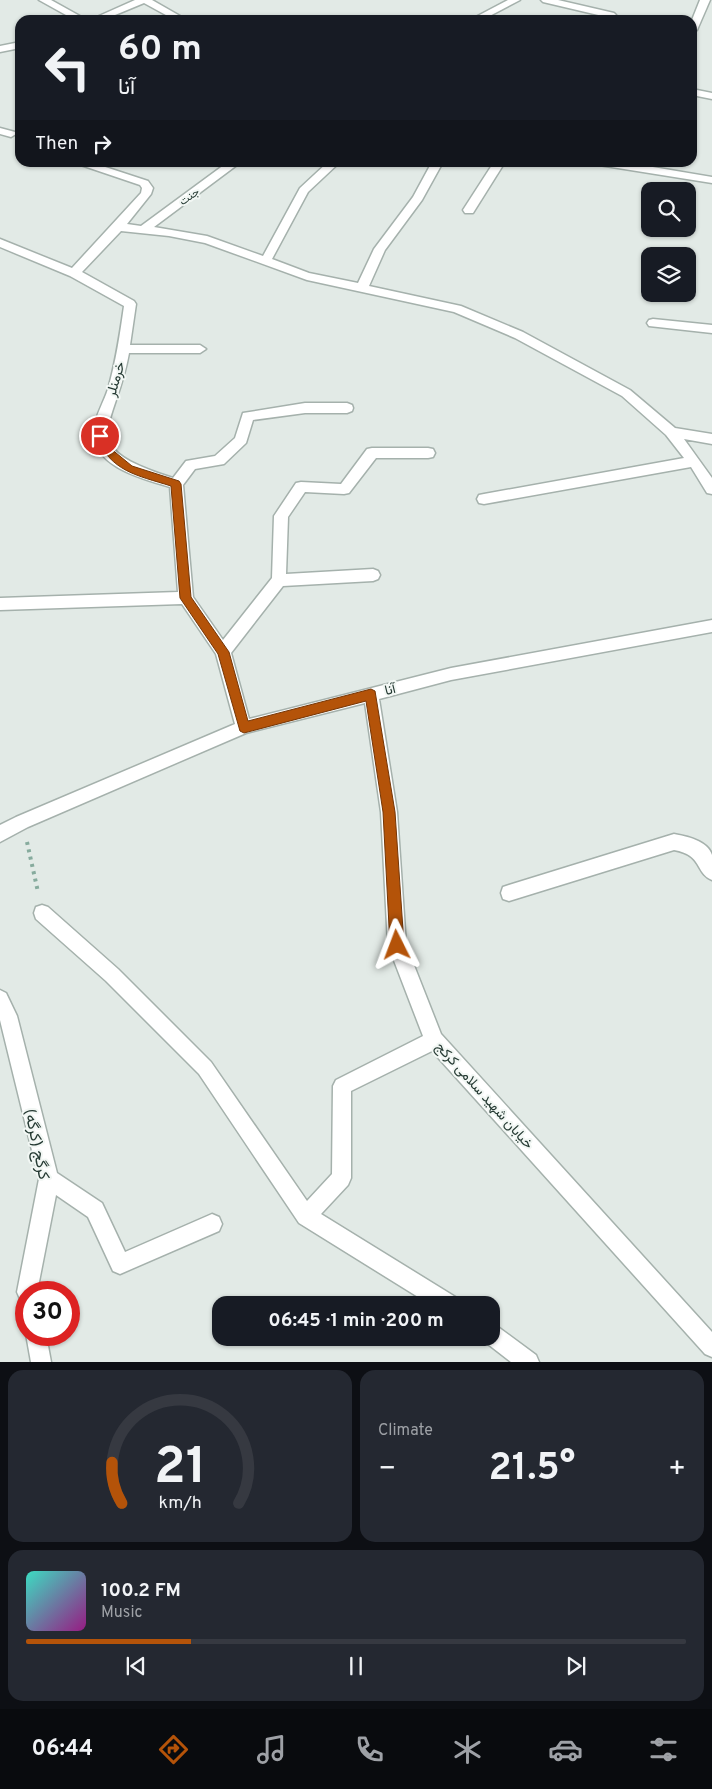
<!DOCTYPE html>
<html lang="en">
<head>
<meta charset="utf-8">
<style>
	body { margin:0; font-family:Overpass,Vazirmatn,sans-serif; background:#242831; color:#f1f3f6; height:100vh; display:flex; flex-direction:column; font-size:19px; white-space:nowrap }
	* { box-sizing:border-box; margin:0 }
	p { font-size:16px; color:#9ea1a6 }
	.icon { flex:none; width:28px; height:28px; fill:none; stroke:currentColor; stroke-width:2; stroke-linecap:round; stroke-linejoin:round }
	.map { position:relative; height:1362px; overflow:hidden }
	.drawer { display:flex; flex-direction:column; gap:8px; padding:8px; background:#0d0f14; flex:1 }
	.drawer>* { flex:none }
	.banner { position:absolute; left:15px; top:15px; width:682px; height:152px; border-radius:15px; box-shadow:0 1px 4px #0004; background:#171b24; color:#f1f3f6; overflow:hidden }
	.tools { position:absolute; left:641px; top:182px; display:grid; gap:10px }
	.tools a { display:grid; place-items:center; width:55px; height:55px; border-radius:10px; background:#171b24; box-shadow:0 1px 4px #0004; font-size:25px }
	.speed { position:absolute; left:15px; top:1281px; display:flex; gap:10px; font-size:25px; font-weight:700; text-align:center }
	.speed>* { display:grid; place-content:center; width:65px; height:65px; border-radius:50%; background:#171b24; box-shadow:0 1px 4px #0004; line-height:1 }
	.speed .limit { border:8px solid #d22; background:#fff; color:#111 }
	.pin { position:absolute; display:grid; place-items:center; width:42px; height:42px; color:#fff; margin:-21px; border:2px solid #fff; border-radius:50%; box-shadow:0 1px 5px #0007 }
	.me { position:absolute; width:55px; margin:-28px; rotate:357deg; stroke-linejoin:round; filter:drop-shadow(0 0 4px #0008) }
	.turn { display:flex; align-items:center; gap:18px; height:105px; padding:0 20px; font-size:22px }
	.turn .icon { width:65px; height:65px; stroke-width:2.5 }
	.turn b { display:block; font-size:35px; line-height:42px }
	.then { display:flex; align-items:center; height:48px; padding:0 20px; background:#0003; gap:10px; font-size:19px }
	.big { font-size:38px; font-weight:700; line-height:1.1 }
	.drawer .card { flex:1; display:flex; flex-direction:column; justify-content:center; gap:8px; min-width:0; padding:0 18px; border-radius:15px; background:#242831 }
	.drawer .dial { align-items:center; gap:0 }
	.dial svg { height:130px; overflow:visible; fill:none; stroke:#363941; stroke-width:7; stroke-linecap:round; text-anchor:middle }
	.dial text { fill:#f1f3f6; stroke:none }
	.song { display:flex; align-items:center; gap:15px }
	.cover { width:60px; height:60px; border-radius:8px; background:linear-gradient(135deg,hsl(170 70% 55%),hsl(310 70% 35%)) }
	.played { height:5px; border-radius:2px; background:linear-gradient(90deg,#b45309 25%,#363941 25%) }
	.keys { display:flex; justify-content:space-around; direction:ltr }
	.heat { display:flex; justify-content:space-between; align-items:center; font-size:28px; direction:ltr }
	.drawer .tiles { flex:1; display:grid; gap:8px; grid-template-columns:1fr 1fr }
	.card:last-child { grid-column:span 2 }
	.trip { position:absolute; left:212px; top:1296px; width:288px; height:50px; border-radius:15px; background:#171b24; box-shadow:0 1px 4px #0004; font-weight:700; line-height:50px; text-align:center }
	.dock { display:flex; height:80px; justify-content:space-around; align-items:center; background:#090b0e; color:#9ea1a6 }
	.dock .icon { width:35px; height:35px }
	.dock .current { color:#b45309 }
	.dock b { font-size:22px; color:#f1f3f6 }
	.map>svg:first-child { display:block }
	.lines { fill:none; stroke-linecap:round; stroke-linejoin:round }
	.minor-casing { stroke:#a5b1ac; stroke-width:3 }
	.path { stroke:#86ab9d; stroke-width:4; stroke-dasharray:3 4.5; stroke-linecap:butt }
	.minor { fill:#fff; fill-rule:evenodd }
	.route { fill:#b45309; stroke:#753606 }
	.labels { text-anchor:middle; stroke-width:4; stroke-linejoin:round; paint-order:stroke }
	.far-street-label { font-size:11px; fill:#243932; stroke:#f2f7f4 }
	.street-label { font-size:14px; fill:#243932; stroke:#f2f7f4 }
	.near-street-label { font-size:16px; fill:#243932; stroke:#f2f7f4 }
</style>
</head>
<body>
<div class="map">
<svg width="712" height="1362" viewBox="0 0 712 1362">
	<rect width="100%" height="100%" fill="#e2eae6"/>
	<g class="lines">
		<!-- minor casing -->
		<g class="minor-casing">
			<g id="minor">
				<path d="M39,0H51L87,20H75Z"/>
				<path d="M135,0H152L187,20H175L144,3L103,20H90Z"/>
				<path d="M508,0H520L482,20H470Z"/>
				<path d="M541,0H558L614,13L616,15L611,18L543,2Z"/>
				<path d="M700,0H710L697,30L692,33V20Z"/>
				<path d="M20,42V48L0,52V46Z"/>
				<path d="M692,89L712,93V99L692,95Z"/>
				<path d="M0,128L15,132L16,134L11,137L0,134Z"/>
				<path d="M72,162H90L148,181L153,188L151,194L127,224L141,226L228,162H241L154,227L207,236L263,256L300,188L328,162H340L308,192L272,259L309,273L358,283L374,249L413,197L432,162H443L422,200L385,250L369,286L461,306L523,332L630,390L675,428L712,434V444L684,439L712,478V494L707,493L691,467L484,504L479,503L477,499L479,495L484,494L684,458L666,435L622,396L515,338L454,312L307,280L205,243L169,236L121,231L82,272L134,301L136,304L130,345H200L206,349L200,353H129C115,431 72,446 173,478L186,461L215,456L235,438L243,413L305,403H347L352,405L353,408L352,411L347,413H305L253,420L246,443L224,464L195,469L183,485L193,597L223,640L272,578L274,516L296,483L301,482L341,484L367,449L372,448H428L433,449L435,453L433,457L428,458H376L349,493L344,494L305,492L288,517L286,574L373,569L378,571L380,575L378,579L373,581L283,586L231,653L249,719L451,668L712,620V632L451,680L379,699L397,812L406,945L441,1034L712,1332V1357L705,1354L432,1051L351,1091V1178L348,1185L321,1214L457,1298L460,1305H431L299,1223L199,1074L106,981L36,919L34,913L36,907L42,905L48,907L118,969L211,1062L307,1201L332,1174L333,1086L336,1080L423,1036L388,945L381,812L365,703L246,733L28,827L0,842V825L16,817L235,724L216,654L182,604L0,610V598L178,592L170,487C143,479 89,466 94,428C96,414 104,402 108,389C116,362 120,334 124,306L70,276L0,247V239L72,268L141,193L142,188L140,185Z"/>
				<path d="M494,162H505L473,213H465L463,210Z"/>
				<path d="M594,162H623L712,177V183L599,165Z"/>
				<path d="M653,319L712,325V333L649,326L647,323L649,320Z"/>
				<path d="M674,834C686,836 708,841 712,855C712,862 712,873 712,880C695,873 703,855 674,850L509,901L503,899L501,893L503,887L509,885Z"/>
				<path d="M0,990L6,993L17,1016L57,1173L102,1203L125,1252L212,1214L219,1217L222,1224L219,1231L120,1274L113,1271L88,1217L56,1195L37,1292H26V1302L20,1299L17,1292L39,1179L0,1020Z"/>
				<path d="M491,1324L498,1327L536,1355L539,1362H511L484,1341L482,1338H491Z"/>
				<path d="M26,1334L46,1335L51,1362H31Z"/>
			</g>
		</g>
		<!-- path -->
		<path class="path" d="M27,842L38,892"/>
		<!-- minor -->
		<use href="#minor" class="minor"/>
	</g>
	<!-- route -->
	<path class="route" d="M100,433L103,434L110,448L132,466L179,481L181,484L191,597L229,652L248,721L371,689L375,691L395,812L404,945L402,949L397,951L392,949L390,945L383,812L366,701L244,733L240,731L218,654L180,598L171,486C136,475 112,472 95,436Z"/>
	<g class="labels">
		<!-- far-street labels -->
		<g class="far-street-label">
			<text transform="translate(189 196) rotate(-35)" y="4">جنت</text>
		</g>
		<!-- street labels -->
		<g class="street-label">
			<text transform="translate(115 379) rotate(-74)" y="5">خرمنلر</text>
			<text transform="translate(390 689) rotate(-14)" y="5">آنا</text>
			<text transform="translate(485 1095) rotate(48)" y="5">خیابان شهید سلامی کرکج</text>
		</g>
		<!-- near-street labels -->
		<g class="near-street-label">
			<text transform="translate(38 1144) rotate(78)" y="6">کرگج (کرگه)</text>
		</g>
	</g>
</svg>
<div class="tools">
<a><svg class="icon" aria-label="search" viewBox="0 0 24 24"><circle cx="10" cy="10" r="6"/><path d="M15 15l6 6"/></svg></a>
<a><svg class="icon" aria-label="layers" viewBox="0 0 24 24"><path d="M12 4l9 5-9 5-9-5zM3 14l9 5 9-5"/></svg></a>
</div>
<div class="speed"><div class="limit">30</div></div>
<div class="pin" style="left:100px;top:436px;background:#d93025"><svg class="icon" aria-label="arrive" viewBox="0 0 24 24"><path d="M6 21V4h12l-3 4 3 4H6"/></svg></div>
<svg class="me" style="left:397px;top:945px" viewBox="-20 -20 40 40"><path d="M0-17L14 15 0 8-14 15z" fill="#b45309" stroke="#fff" stroke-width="4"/></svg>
<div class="trip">06:45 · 1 min · 200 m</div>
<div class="banner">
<div class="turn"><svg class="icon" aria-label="left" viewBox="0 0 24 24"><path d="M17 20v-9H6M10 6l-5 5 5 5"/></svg><div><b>60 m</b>آنا</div></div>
<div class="then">Then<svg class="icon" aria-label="right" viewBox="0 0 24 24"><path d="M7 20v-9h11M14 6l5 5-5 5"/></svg></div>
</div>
</div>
<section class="drawer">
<div class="tiles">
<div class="card dial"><svg viewBox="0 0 100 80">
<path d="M14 69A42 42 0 1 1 86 69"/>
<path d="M14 69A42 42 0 0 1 8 44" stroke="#b45309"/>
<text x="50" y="56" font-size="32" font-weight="700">21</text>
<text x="50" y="72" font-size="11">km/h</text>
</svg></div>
<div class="card"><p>Climate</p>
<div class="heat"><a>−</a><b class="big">21.5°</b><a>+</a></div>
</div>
<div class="card">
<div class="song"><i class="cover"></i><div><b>100.2 FM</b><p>Music</p></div></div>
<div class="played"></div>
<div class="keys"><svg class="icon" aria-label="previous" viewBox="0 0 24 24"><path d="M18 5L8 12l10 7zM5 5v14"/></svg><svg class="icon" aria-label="pause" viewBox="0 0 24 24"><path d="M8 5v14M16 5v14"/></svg><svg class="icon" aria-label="next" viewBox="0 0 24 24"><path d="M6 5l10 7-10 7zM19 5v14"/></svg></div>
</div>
</div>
</section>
<nav class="dock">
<b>06:44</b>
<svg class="icon current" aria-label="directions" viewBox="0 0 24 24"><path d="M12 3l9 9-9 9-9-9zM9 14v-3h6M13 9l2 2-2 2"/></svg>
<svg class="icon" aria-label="music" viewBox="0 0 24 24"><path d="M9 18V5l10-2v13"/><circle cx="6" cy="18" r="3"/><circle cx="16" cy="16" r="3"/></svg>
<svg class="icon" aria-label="phone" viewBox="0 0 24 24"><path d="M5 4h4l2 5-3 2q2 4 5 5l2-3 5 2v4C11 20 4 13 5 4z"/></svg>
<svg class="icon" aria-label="climate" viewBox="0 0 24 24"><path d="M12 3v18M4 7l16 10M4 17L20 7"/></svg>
<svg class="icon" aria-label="car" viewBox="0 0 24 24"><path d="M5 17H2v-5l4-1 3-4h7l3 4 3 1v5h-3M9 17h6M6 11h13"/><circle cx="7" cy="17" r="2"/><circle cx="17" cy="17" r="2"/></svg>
<svg class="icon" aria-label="filters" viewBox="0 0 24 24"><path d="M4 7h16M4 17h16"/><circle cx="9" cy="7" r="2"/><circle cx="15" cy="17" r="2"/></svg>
</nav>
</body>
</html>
